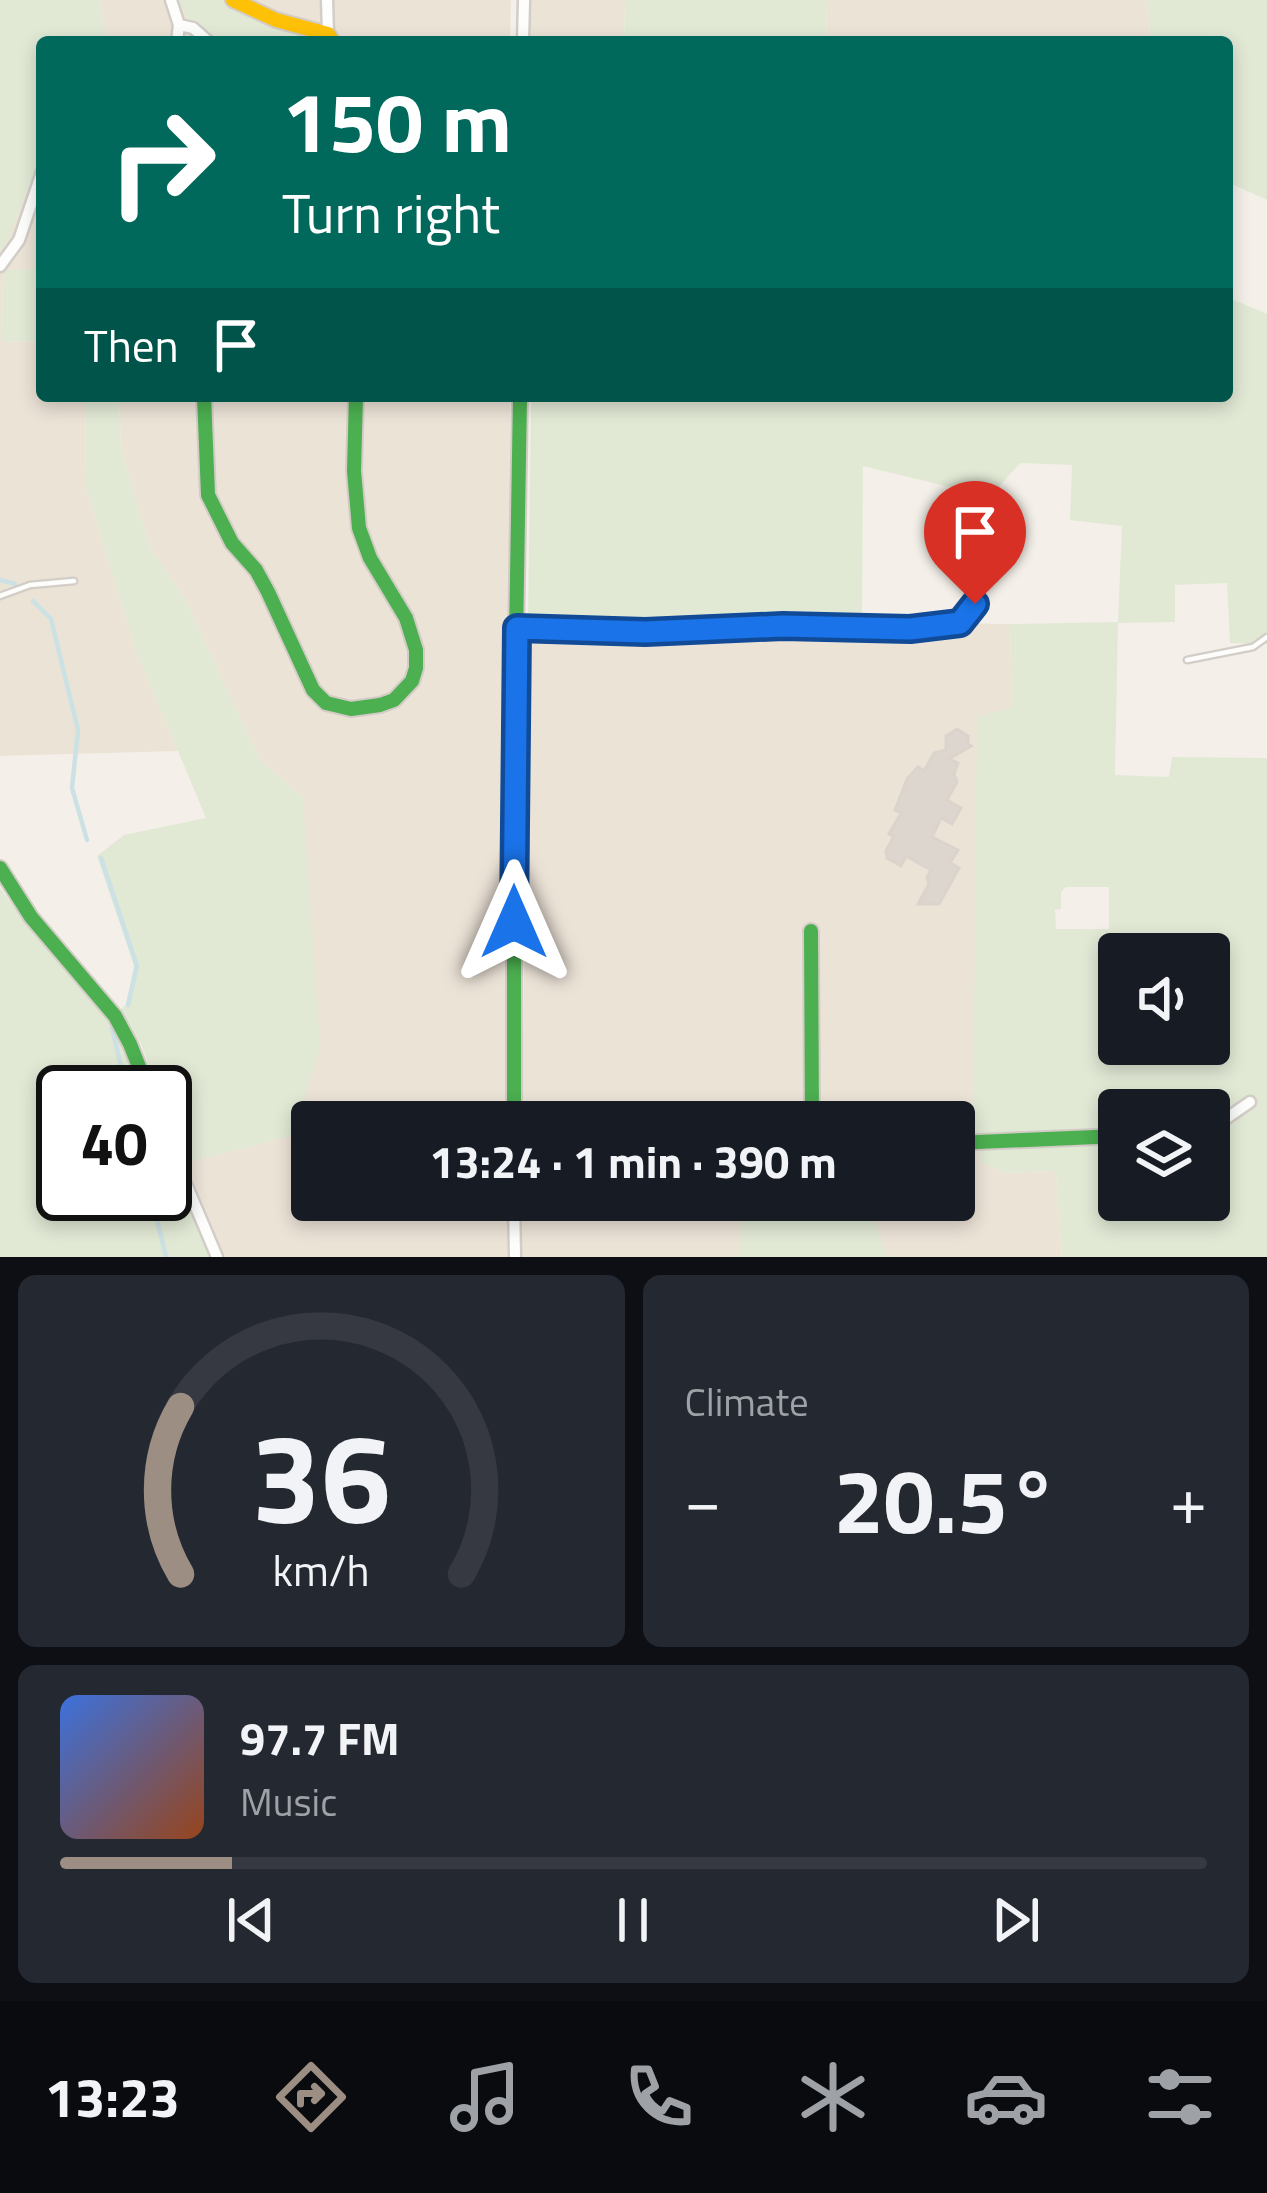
<!DOCTYPE html>
<html lang="en">
<head>
<meta charset="utf-8">
<style>
	body { margin:0; font-family:"Titillium Web",sans-serif; background:#242831; color:#f1f3f6; height:100vh; display:flex; flex-direction:column; font-size:45px; white-space:nowrap }
	* { box-sizing:border-box; margin:0 }
	p { font-size:39px; color:#9ea1a6 }
	.icon { flex:none; width:66px; height:66px; fill:none; stroke:currentColor; stroke-width:2; stroke-linecap:round; stroke-linejoin:round }
	.map { position:relative; height:1257px; overflow:hidden }
	.panel { display:flex; flex-direction:column; gap:18px; padding:18px; background:#0d0f14; flex:1 }
	.panel>* { flex:none }
	.hud { position:absolute; left:36px; top:36px; width:1197px; height:366px; border-radius:12px; box-shadow:0 6px 18px #0003; background:#00695c; color:#fff; overflow:hidden }
	.tools { position:absolute; left:1098px; top:933px; display:grid; gap:24px }
	.tools a { display:grid; place-items:center; width:132px; height:132px; border-radius:12px; background:#171b24; box-shadow:0 6px 18px #0003; font-size:60px }
	.speed { position:absolute; left:36px; top:1065px; display:flex; gap:24px; font-size:60px; font-weight:700; text-align:center }
	.speed>* { display:grid; place-content:center; width:156px; height:156px; border-radius:50%; background:#171b24; box-shadow:0 6px 18px #0003; line-height:1 }
	.speed .limit { border:6px solid #111; border-radius:18px; background:#fff; color:#111 }
	.pin { position:absolute; display:grid; place-items:center; width:102px; height:102px; color:#fff; margin:-123px -51px; border-radius:50% 50% 50% 0; rotate:-45deg; box-shadow:0 0 12px #0007 }
	.pin .icon { rotate:45deg }
	.me { position:absolute; width:132px; margin:-66px; rotate:0deg; stroke-linejoin:round; filter:drop-shadow(0 0 9px #0008) }
	.turn { display:flex; align-items:center; gap:42px; height:252px; padding:0 48px; font-size:54px }
	.turn .icon { width:156px; height:156px; stroke-width:2.5 }
	.turn b { display:block; font-size:84px; line-height:102px }
	.then { display:flex; align-items:center; height:114px; padding:0 48px; background:#0003; gap:24px; font-size:45px }
	.big { font-size:90px; font-weight:700; line-height:1.1 }
	.panel .widget { flex:1; display:flex; flex-direction:column; justify-content:center; gap:18px; min-width:0; padding:0 42px; border-radius:18px; background:#242831 }
	.panel .dial { align-items:center; gap:0 }
	.dial svg { height:312px; overflow:visible; fill:none; stroke:#363941; stroke-width:7; stroke-linecap:round; text-anchor:middle }
	.dial text { fill:#f1f3f6; stroke:none }
	.song { display:flex; align-items:center; gap:36px }
	.cover { width:144px; height:144px; border-radius:18px; background:linear-gradient(135deg,hsl(220 70% 55%),hsl(20 70% 35%)) }
	.played { height:12px; border-radius:6px; background:linear-gradient(90deg,#9d8e84 15%,#363941 15%) }
	.keys { display:flex; justify-content:space-around; direction:ltr }
	.heat { display:flex; justify-content:space-between; align-items:center; font-size:66px; direction:ltr }
	.panel .tiles { flex:1; display:grid; gap:18px; grid-template-columns:1fr 1fr }
	.widget:last-child { grid-column:span 2 }
	.trip { position:absolute; left:291px; top:1101px; width:684px; height:120px; border-radius:12px; background:#171b24; box-shadow:0 6px 18px #0003; font-weight:700; line-height:120px; text-align:center }
	.menu { display:flex; height:192px; justify-content:space-around; align-items:center; background:#090b0e; color:#9ea1a6 }
	.menu .icon { width:84px; height:84px }
	.menu .active { color:#9d8e84 }
	.menu b { font-size:54px; color:#f1f3f6 }
	.map>svg:first-child { display:block }
	.residential { fill:#ece3d7 }
	.green { fill:#e1e9d5; fill-rule:evenodd }
	.lines { fill:none; stroke-linecap:round; stroke-linejoin:round }
	.stream { stroke:#cce1e3; stroke-width:4.5 }
	.building { fill:#ddd6cf; stroke:#dcd3cc; stroke-width:3 }
	.lane-casing { stroke:#d3cdc7; stroke-width:9 }
	.street-casing { stroke:#d3cdc7; stroke-width:15 }
	.fast-casing { stroke:#d3ccc6; stroke-width:18 }
	.slow-casing { stroke:#d3ccc6; stroke-width:18 }
	.lane { stroke:#fdfdfc; stroke-width:4.5 }
	.street { stroke:#fdfdfc; stroke-width:10 }
	.fast { stroke:#4caf50; stroke-width:14 }
	.slow { stroke:#ffc107; stroke-width:14 }
	.route-casing { stroke:#114b97; stroke-width:30 }
	.route { stroke:#1a73e8; stroke-width:21 }
</style>
</head>
<body>
<div class="map">
<svg width="1267" height="1257" viewBox="0 0 1267 1257">
	<rect width="100%" height="100%" fill="#f4f0e9"/>
	<!-- residential -->
	<g class="residential">
		<path d="M100,0H178L188,21L212,42H106Z"/>
		<path d="M226,0H511L510,42H319Z"/>
		<path d="M531,0H625L624,42H531Z"/>
		<path d="M827,0H1148L1150,42H826Z"/>
		<path d="M42,151V269L3,271L2,341L42,342V396H86L85,484L135,648L178,751L0,756V250L6,244Z"/>
		<path d="M119,396H510L509,1122H312V1200H508L507,1257H225L186,1163L294,1135L303,798L260,760L184,597L151,550L121,449Z"/>
		<path d="M862,622L1010,624L1012,709L981,1163L1005,1173L1056,1171L1062,1257H521V1200H954V1122H522L528,623Z"/>
	</g>
	<!-- green -->
	<g class="green">
		<path d="M0,0H100L106,42H42V151L6,245L0,250Z"/>
		<path d="M178,0H226L319,42H212L188,21Z"/>
		<path d="M625,0H827L826,42H624Z"/>
		<path d="M1148,0H1267V200L1227,182V42H1150Z"/>
		<path d="M42,269V342L2,341L3,270Z"/>
		<path d="M1227,297L1267,314V644L1230,643L1227,583L1175,585V622L1118,623L1115,775L1169,777L1172,757L1267,758V1257H1062L1056,1171L1005,1173L981,1163L973,1137L977,717L1012,708L1010,624L1118,622L1122,526L1070,520L1072,465L1020,463L987,500L966,491L863,466L862,622L528,623L531,396H1227ZM1066,887H1109V929H1056L1055,910L1061,909V892ZM1119,954H1209V1044H1119ZM1119,1110H1209V1200H1119Z"/>
		<path d="M86,396H119L121,449L151,550L184,597L260,760L303,798L320,1047L294,1135L186,1163L165,1107V1092H159L141,1044L121,1009L126,1004L134,966L97,856L124,835L206,818L135,648L85,484Z"/>
		<path d="M0,888L22,918L100,1005L125,1048L143,1092H63V1194H165V1145L211,1257H0Z"/>
		<path d="M739,1200H869L887,1257H740Z"/>
	</g>
	<g class="lines">
		<!-- stream -->
		<g class="stream">
			<path d="M0,580L15,584"/>
			<path d="M33,601L51,619L78,730L72,788L87,840"/>
			<path d="M101,858L137,966L128,1005"/>
			<path d="M112,1028L127,1092"/>
			<path d="M151,1194L166,1257"/>
		</g>
	</g>
	<!-- building -->
	<path class="building" d="M957,729L968,736V744L971,746L949,759L958,763L954,774L957,782L947,800L961,808L952,824L941,818L932,837L958,850L950,863L959,868L939,904H918L929,884L927,877L931,870L906,856L901,866L887,858L886,851L894,836L889,834L901,813L895,810L907,779L918,767L924,771L934,753L946,750V736Z"/>
	<g class="lines">
		<!-- lane casing -->
		<g class="lane-casing">
			<g id="lane">
				<path d="M0,596L30,585L74,581"/>
				<path d="M522,628L645,632L783,626L910,629L960,623L975,604"/>
				<path d="M1187,660L1253,647L1267,637"/>
			</g>
		</g>
		<!-- street casing -->
		<g class="street-casing">
			<g id="street">
				<path d="M171,0L179,25L177,42"/>
				<path d="M327,0L328,34"/>
				<path d="M179,25L193,28L209,42"/>
				<path d="M523,42L524,0"/>
				<path d="M0,266L19,240L42,172"/>
				<path d="M1209,1124L1221,1122L1250,1102"/>
				<path d="M165,1134L217,1257"/>
				<path d="M514,1200L515,1257"/>
			</g>
		</g>
		<!-- fast casing -->
		<g class="fast-casing">
			<g id="fast">
				<path d="M204,396L208,495L232,543L256,570L268,592L313,690L326,703L351,709L380,705L394,700L412,681L416,668V650L406,618L370,558L359,528L354,471L356,396"/>
				<path d="M0,868L31,917L115,1016L130,1044L149,1092"/>
				<path d="M811,931L812,1122"/>
				<path d="M514,1122V759L520,396"/>
				<path d="M954,1143L1119,1136"/>
			</g>
		</g>
		<!-- slow casing -->
		<g class="slow-casing">
			<path id="slow" d="M233,0L276,20L328,34L333,42"/>
		</g>
		<!-- lane -->
		<use href="#lane" class="lane"/>
		<!-- street -->
		<use href="#street" class="street"/>
		<!-- fast -->
		<use href="#fast" class="fast"/>
		<!-- slow -->
		<use href="#slow" class="slow"/>
	</g>
	<g class="lines">
		<!-- route casing -->
		<g class="route-casing">
			<path id="route" d="M514,922L517,628L645,632L783,626L910,629L960,623L975,604"/>
		</g>
		<!-- route -->
		<use href="#route" class="route"/>
	</g>
</svg>
<div class="tools">
<a><svg class="icon" aria-label="sound" viewBox="0 0 24 24"><path d="M4 9h4l5-4v14l-5-4H4zM17 9q2 3 0 6"/></svg></a>
<a><svg class="icon" aria-label="layers" viewBox="0 0 24 24"><path d="M12 4l9 5-9 5-9-5zM3 14l9 5 9-5"/></svg></a>
</div>
<div class="speed"><div class="limit">40</div></div>
<div class="pin" style="left:975px;top:604px;background:#d93025"><svg class="icon" aria-label="arrive" viewBox="0 0 24 24"><path d="M6 21V4h12l-3 4 3 4H6"/></svg></div>
<svg class="me" style="left:514px;top:922px" viewBox="-20 -20 40 40"><path d="M0-17L14 15 0 8-14 15z" fill="#1a73e8" stroke="#fff" stroke-width="4"/></svg>
<div class="trip">13:24 · 1 min · 390 m</div>
<div class="hud">
<div class="turn"><svg class="icon" aria-label="right" viewBox="0 0 24 24"><path d="M7 20v-9h11M14 6l5 5-5 5"/></svg><div><b>150 m</b>Turn right</div></div>
<div class="then">Then<svg class="icon" aria-label="arrive" viewBox="0 0 24 24"><path d="M6 21V4h12l-3 4 3 4H6"/></svg></div>
</div>
</div>
<section class="panel">
<div class="tiles">
<div class="widget dial"><svg viewBox="0 0 100 80">
<path d="M14 69A42 42 0 1 1 86 69"/>
<path d="M14 69A42 42 0 0 1 14 26" stroke="#9d8e84"/>
<text x="50" y="56" font-size="32" font-weight="700">36</text>
<text x="50" y="72" font-size="11">km/h</text>
</svg></div>
<div class="widget"><p>Climate</p>
<div class="heat"><a>−</a><b class="big">20.5°</b><a>+</a></div>
</div>
<div class="widget">
<div class="song"><i class="cover"></i><div><b>97.7 FM</b><p>Music</p></div></div>
<div class="played"></div>
<div class="keys"><svg class="icon" aria-label="previous" viewBox="0 0 24 24"><path d="M18 5L8 12l10 7zM5 5v14"/></svg><svg class="icon" aria-label="pause" viewBox="0 0 24 24"><path d="M8 5v14M16 5v14"/></svg><svg class="icon" aria-label="next" viewBox="0 0 24 24"><path d="M6 5l10 7-10 7zM19 5v14"/></svg></div>
</div>
</div>
</section>
<nav class="menu">
<b>13:23</b>
<svg class="icon active" aria-label="directions" viewBox="0 0 24 24"><path d="M12 3l9 9-9 9-9-9zM9 14v-3h6M13 9l2 2-2 2"/></svg>
<svg class="icon" aria-label="music" viewBox="0 0 24 24"><path d="M9 18V5l10-2v13"/><circle cx="6" cy="18" r="3"/><circle cx="16" cy="16" r="3"/></svg>
<svg class="icon" aria-label="phone" viewBox="0 0 24 24"><path d="M5 4h4l2 5-3 2q2 4 5 5l2-3 5 2v4C11 20 4 13 5 4z"/></svg>
<svg class="icon" aria-label="climate" viewBox="0 0 24 24"><path d="M12 3v18M4 7l16 10M4 17L20 7"/></svg>
<svg class="icon" aria-label="car" viewBox="0 0 24 24"><path d="M5 17H2v-5l4-1 3-4h7l3 4 3 1v5h-3M9 17h6M6 11h13"/><circle cx="7" cy="17" r="2"/><circle cx="17" cy="17" r="2"/></svg>
<svg class="icon" aria-label="filters" viewBox="0 0 24 24"><path d="M4 7h16M4 17h16"/><circle cx="9" cy="7" r="2"/><circle cx="15" cy="17" r="2"/></svg>
</nav>
</body>
</html>
